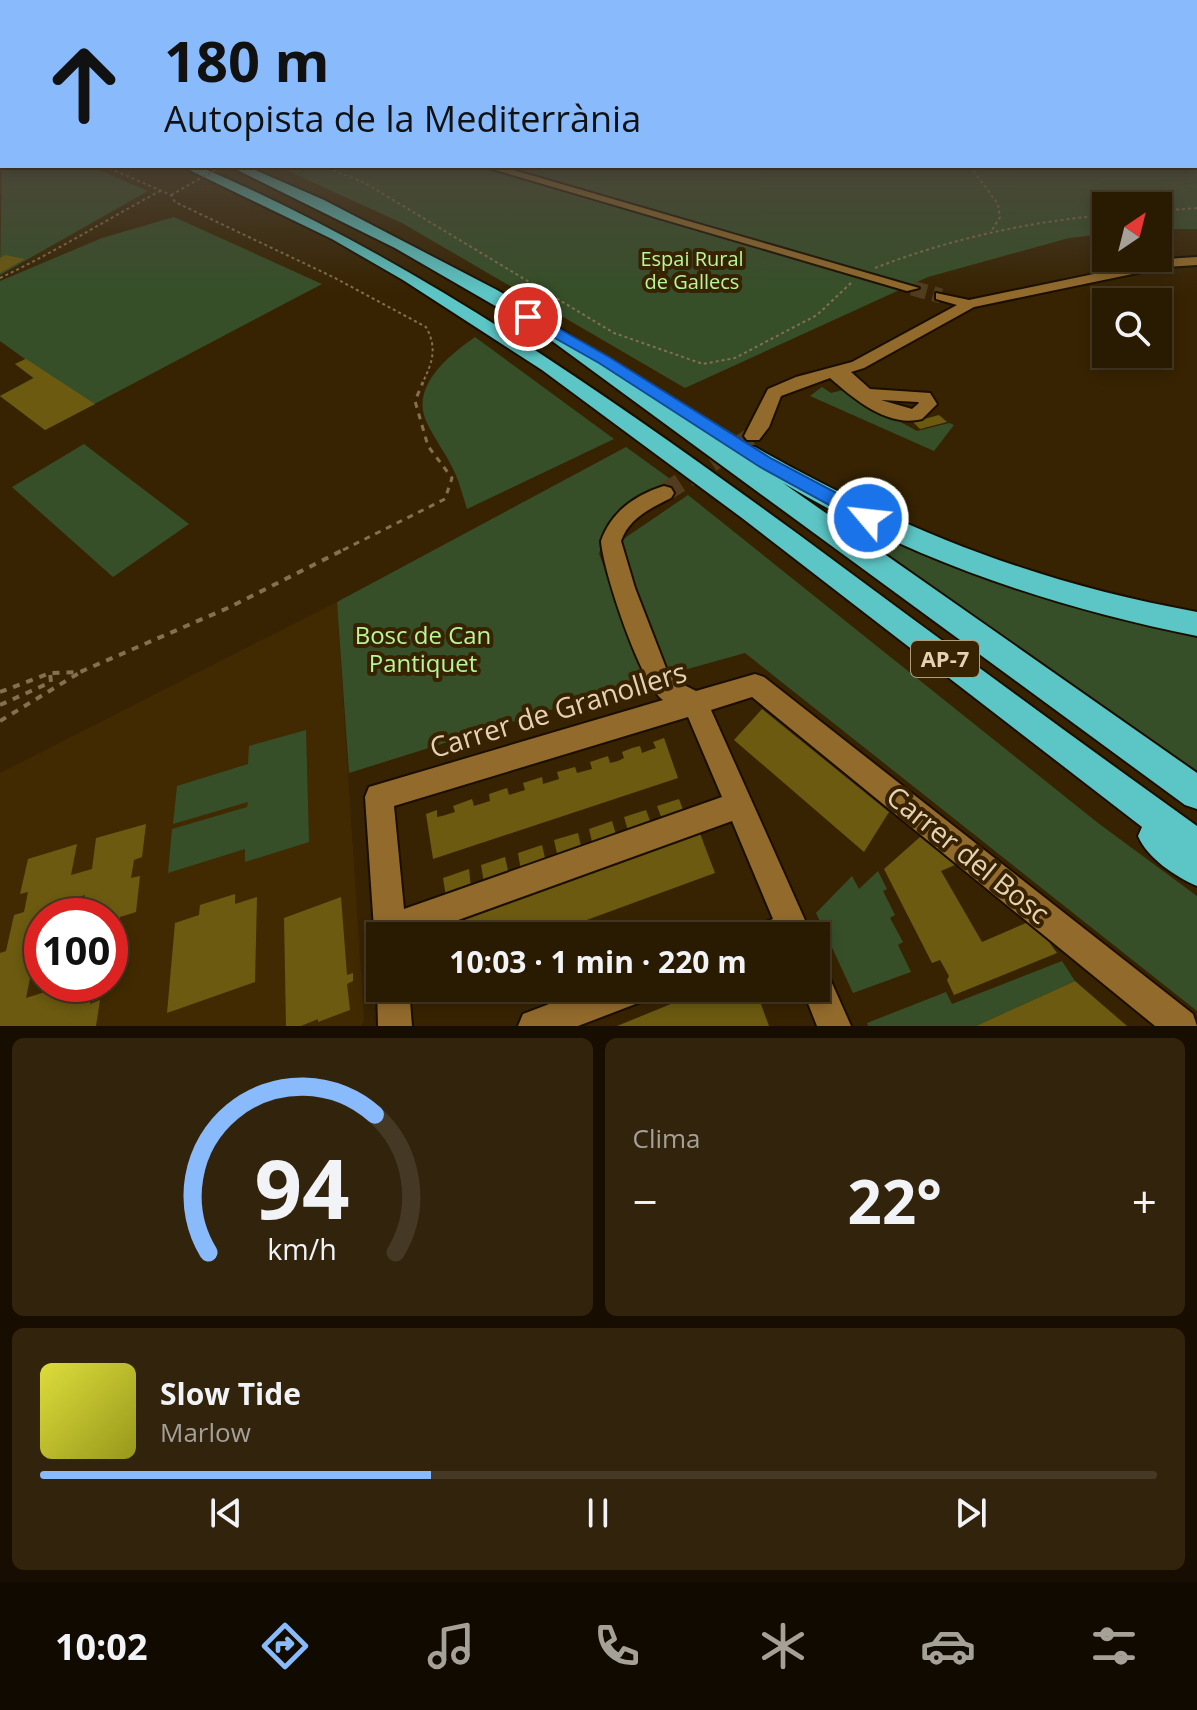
<!DOCTYPE html>
<html lang="es">
<head>
<meta charset="utf-8">
<style>
	body { margin:0; font-family:"Open Sans",sans-serif; background:#31230c; color:#f1f3f6; height:100vh; display:flex; flex-direction:column; font-size:30px; white-space:nowrap }
	* { box-sizing:border-box; margin:0 }
	p { font-size:26px; color:#a5a199 }
	.icon { flex:none; width:44px; height:44px; fill:none; stroke:currentColor; stroke-width:2; stroke-linecap:round; stroke-linejoin:round }
	.map { position:relative; height:1026px; overflow:hidden }
	.panel { display:flex; flex-direction:column; gap:12px; padding:12px; background:#170e01; flex:1 }
	.panel>* { flex:none }
	.guide { position:absolute; left:0px; top:0px; width:1198px; height:168px; box-shadow:0 4px 12px #0003,0 0 0 2px #453824; background:#88bafc; color:#111; overflow:hidden }
	.needle { width:52px; rotate:35deg }
	.controls { position:absolute; left:1092px; top:192px; display:grid; gap:16px }
	.controls a { display:grid; place-items:center; width:80px; height:80px; border-radius:0px; background:#291a02; box-shadow:0 4px 12px #0003,0 0 0 2px #453824; font-size:40px }
	.speed { position:absolute; left:24px; top:898px; display:flex; gap:16px; font-size:40px; font-weight:700; text-align:center }
	.speed>* { display:grid; place-content:center; width:104px; height:104px; border-radius:50%; background:#291a02; box-shadow:0 4px 12px #0003,0 0 0 2px #453824; line-height:1 }
	.speed .limit { border:12px solid #d22; background:#fff; color:#111 }
	.pin { position:absolute; display:grid; place-items:center; width:68px; height:68px; color:#fff; margin:-34px; border:4px solid #fff; border-radius:50%; box-shadow:0 2px 8px #0007 }
	.me { position:absolute; width:88px; margin:-44px; rotate:298deg; stroke-linejoin:round; filter:drop-shadow(0 0 6px #0008) }
	.turn { display:flex; align-items:center; gap:28px; height:168px; padding:0 32px; font-size:36px }
	.turn .icon { width:104px; height:104px; stroke-width:2.5 }
	.turn b { display:block; font-size:56px; line-height:68px }
	.big { font-size:60px; font-weight:700; line-height:1.1 }
	.panel .widget { flex:1; display:flex; flex-direction:column; justify-content:center; gap:12px; min-width:0; padding:0 28px; border-radius:12px; background:#31230c }
	.panel .dial { align-items:center; gap:0 }
	.dial svg { height:208px; overflow:visible; fill:none; stroke:#453824; stroke-width:7; stroke-linecap:round; text-anchor:middle }
	.dial text { fill:#f1f3f6; stroke:none }
	.song { display:flex; align-items:center; gap:24px }
	.cover { width:96px; height:96px; border-radius:12px; background:linear-gradient(135deg,hsl(60 70% 55%),hsl(60 70% 35%)) }
	.played { height:8px; border-radius:4px; background:linear-gradient(90deg,#88bafc 35%,#453824 35%) }
	.keys { display:flex; justify-content:space-around; direction:ltr }
	.heat { display:flex; justify-content:space-between; align-items:center; font-size:44px; direction:ltr }
	.panel .tiles { flex:1; display:grid; gap:12px; grid-template-columns:1fr 1fr }
	.widget:last-child { grid-column:span 2 }
	.trip { position:absolute; left:366px; top:922px; width:464px; height:80px; border-radius:0px; background:#291a02; box-shadow:0 4px 12px #0003,0 0 0 2px #453824; font-weight:700; line-height:80px; text-align:center }
	.menu { display:flex; height:128px; justify-content:space-around; align-items:center; background:#100a01; color:#a5a199 }
	.menu .icon { width:56px; height:56px }
	.menu .active { color:#88bafc }
	.menu b { font-size:36px; color:#f1f3f6 }
	.map>svg:first-child { display:block }
	.built { fill:#412a02; fill-rule:evenodd }
	.green { fill:#364f29 }
	.building { fill:#6b5a10 }
	.lines { fill:none; stroke-linecap:round; stroke-linejoin:round }
	.minor-tunnel-far1 { stroke:#513d1d; stroke-width:15; stroke-dasharray:15 7; stroke-linecap:butt }
	.minor-tunnel { stroke:#513d1d; stroke-width:19; stroke-dasharray:19 9; stroke-linecap:butt }
	.minor-casing { stroke:#1a0e00; stroke-width:4 }
	.highway-casing { stroke:#1a0e00; stroke-width:4 }
	.path-far2 { stroke:#846f50; stroke-width:2; stroke-dasharray:3 3; stroke-linecap:butt }
	.path-far1 { stroke:#846f50; stroke-width:3; stroke-dasharray:6 6; stroke-linecap:butt }
	.path { stroke:#846f50; stroke-width:4; stroke-dasharray:7 7; stroke-linecap:butt }
	.minor { fill:#926a2c; fill-rule:evenodd }
	.highway { fill:#5cc5c5; fill-rule:evenodd }
	.path-bridge { stroke:#846f50; stroke-width:2; stroke-dasharray:3 3; stroke-linecap:butt }
	.route { fill:#1a73e8; stroke:#114b97; stroke-width:2 }
	.labels { text-anchor:middle; stroke-width:8; stroke-linejoin:round; paint-order:stroke }
	.far-park-label { font-size:20px; fill:#b7f795; stroke:#372302 }
	.shield { fill:#372302; stroke:#b29d7f; stroke-width:2 }
	.shield-label { font-size:22px; font-weight:bold; fill:#e7d1b4 }
	.park-label { font-size:24px; fill:#b7f795; stroke:#372302 }
	.near-street-label { font-size:28px; fill:#e7d1b4; stroke:#372302 }
</style>
</head>
<body>
<div class="map">
<svg width="1197" height="1026" viewBox="0 0 1197 1026">
	<rect width="100%" height="100%" fill="#372302"/>
	<!-- built -->
	<path class="built" d="M337,602L364,1020L361,1026H0V773ZM42,916H110V984H42Z"/>
	<!-- green -->
	<g class="green">
		<path d="M1197,149V229H1158V206H1106V234L1069,238L928,277L685,388L402,223L277,166H1196Z"/>
		<path d="M2,156V166H89L148,191L0,275Z"/>
		<path d="M174,217L322,284L45,430L0,396L33,378L15,364L25,359L0,341V281L102,238Z"/>
		<path d="M475,337L614,439L467,509C463,497 460,484 455,473C447,455 435,440 427,423C409,386 450,355 475,337Z"/>
		<path d="M822,387L831,393L847,389L860,400L917,431L949,423L954,425L934,451L810,396Z"/>
		<path d="M84,444L189,524L113,577L12,487Z"/>
		<path d="M626,447L673,481L607,526L599,554L649,679L349,773L337,602Z"/>
		<path d="M783,479L920,549L1197,630V775Z"/>
		<path d="M688,495L1098,823L1197,896V1011L745,653L666,675L618,554L619,542Z"/>
		<path d="M306,730L309,842L245,862V849L168,873L172,829L247,807L248,802L173,824L177,786L248,764L249,746Z"/>
		<path d="M878,871L887,889L883,891L895,915L890,918L903,942L898,945L911,972L853,993L816,913L852,876L859,889Z"/>
		<path d="M1062,961L1075,981L976,1026H868L867,1023L946,992L952,1004Z"/>
	</g>
	<!-- building -->
	<g class="building">
		<path d="M5,255L25,259L0,273V258Z"/>
		<path d="M26,359L95,404L45,430L0,396L34,378L15,364Z"/>
		<path d="M939,415L947,422L920,429L913,422Z"/>
		<path d="M762,709L889,812L864,852L734,740Z"/>
		<path d="M664,738L678,778L433,859L426,814L437,810V817L442,816L455,812L453,806L472,799L474,806L477,805L490,801L489,794L507,788L509,795L525,790L523,783L542,777L543,784L559,779L557,772L575,767L577,773L592,769L590,762L608,756L610,763L618,761L624,758L622,752L632,748L640,746L642,753L650,750L656,748L653,742Z"/>
		<path d="M679,799L685,815L663,822L657,806Z"/>
		<path d="M646,810L652,826L629,834L624,817Z"/>
		<path d="M612,821L617,838L593,846L589,829Z"/>
		<path d="M146,824L142,857L134,860L131,878L140,876L136,912L120,917L118,937L110,940V916H81L85,895L70,900L67,916H42V960L33,963L26,998L45,992L46,984H93L90,1004L100,1000L96,1026H0V953L6,951L14,915L24,912L28,892L20,894L28,859L77,844L71,875L92,869L96,838Z"/>
		<path d="M699,831L715,873L543,936H444L442,922Z"/>
		<path d="M578,833L582,850L558,858L554,840Z"/>
		<path d="M920,837L955,865L941,871L982,942L1026,923L1049,942L1057,953L954,995L947,980L949,976L940,960L932,963L884,869Z"/>
		<path d="M542,845L546,862L521,871L518,853Z"/>
		<path d="M505,857L509,875L484,883L481,865Z"/>
		<path d="M469,869L471,888L446,897L443,878Z"/>
		<path d="M235,894V904L257,897L255,982L167,1013L175,923L199,915L200,905Z"/>
		<path d="M341,897L347,975L353,973V981L347,984L350,1010L318,1022V1019L301,1026H286L284,918Z"/>
		<path d="M1075,981L1127,1026H976L1011,1010Z"/>
		<path d="M710,988H755L769,1026H617Z"/>
	</g>
	<g class="lines">
		<!-- minor-tunnel-far1 -->
		<path class="minor-tunnel-far1" d="M912,288L941,296"/>
		<!-- minor-tunnel -->
		<path class="minor-tunnel" d="M664,493L753,436"/>
		<!-- minor casing -->
		<g class="minor-casing">
			<g id="minor">
				<path d="M482,166H499L919,288L907,291Z"/>
				<path d="M1197,257V265L1166,267L974,307L864,368L851,372L870,389L930,393L937,404L922,419C888,428 854,399 830,378L781,396L769,427L759,440H747L744,436L768,389L796,377L852,362L957,305L936,299V293L969,300L1166,259ZM881,400L918,402L919,403L912,409Z"/>
				<path d="M664,486L671,488L674,493L671,498C651,508 629,518 621,541L635,588L666,668L674,680L696,691L755,674L764,677L1193,1014L1197,1026H1155L752,697L711,710L812,936H754L759,925L773,919L732,821L414,936H380V947L374,929L365,797L369,787L663,700C641,685 603,571 601,541C611,512 635,495 664,486ZM688,717L722,797L404,909L394,806Z"/>
				<path d="M816,967L827,972L851,1026H817L802,988H816Z"/>
				<path d="M380,980V988H409L412,1026H378L377,988Z"/>
				<path d="M591,988H650L646,1000L578,1026H518L523,1014Z"/>
			</g>
		</g>
		<!-- highway casing -->
		<g class="highway-casing">
			<g id="highway">
				<path d="M181,166H198C416,259 607,395 798,534C930,632 1063,730 1197,826V886C1176,877 1147,858 1138,836L1142,827L742,518L542,370L403,280L332,239Z"/>
				<path d="M229,166H246L324,200L497,290L550,322L736,451L739,447H755C900,529 1033,582 1197,612V636C1052,607 910,559 783,483L1197,773V809L1185,805L537,330L395,248Z"/>
			</g>
		</g>
		<!-- path-far2 -->
		<g class="path-far2">
			<path d="M104,166L171,195L175,202L333,277L426,327C438,349 432,363 422,384"/>
			<path d="M322,166L365,183L614,333L703,364L735,358L817,315L852,282"/>
			<path d="M970,166L998,204L1000,217L992,230"/>
			<path d="M1158,211L1197,208"/>
			<path d="M875,268C950,239 1026,222 1106,215"/>
			<path d="M0,278C55,252 106,220 160,191"/>
		</g>
		<!-- path-far1 -->
		<path class="path-far1" d="M343,550L445,499L452,478L428,446L415,401L423,382"/>
		<!-- path -->
		<g class="path">
			<path d="M0,692L50,673L80,672L230,607L347,548"/>
			<path d="M0,705L51,682L50,673"/>
			<path d="M0,721L79,673"/>
		</g>
		<!-- minor -->
		<use href="#minor" class="minor"/>
		<!-- highway -->
		<use href="#highway" class="highway"/>
		<!-- path-bridge -->
		<path class="path-bridge" d="M171,195L222,166"/>
	</g>
	<!-- sky -->
	<linearGradient id="sky" x2="0" y2="1"><stop stop-color="#1e1301"/><stop offset="0.51" stop-color="#4d4539"/><stop offset="1" stop-color="#4d4539" stop-opacity="0"/></linearGradient>
	<rect width="1197" height="292" fill="url(#sky)"/>
	<!-- route -->
	<path class="route" d="M523,314H533L609,357L772,459L874,513L877,518L874,523H862L760,467L599,363L523,320Z"/>
	<g class="labels">
		<!-- far-park labels -->
		<g class="far-park-label">
			<text x="692" y="266">Espai Rural<tspan x="692" dy="23">de Gallecs</tspan></text>
		</g>
		<!-- shield labels -->
		<rect class="shield" x="911" y="641" width="68" height="36" rx="6"/>
		<g class="shield-label">
			<text x="945" y="667">AP-7</text>
		</g>
		<!-- park labels -->
		<g class="park-label">
			<text x="423" y="644">Bosc de Can<tspan x="423" dy="28">Pantiquet</tspan></text>
		</g>
		<!-- near-street labels -->
		<g class="near-street-label">
			<text transform="translate(558 710) rotate(-17)" y="10">Carrer de Granollers</text>
			<text transform="translate(968 855) rotate(39)" y="10">Carrer del Bosc</text>
		</g>
	</g>
</svg>
<div class="controls">
<a><svg class="needle" viewBox="-14 -14 28 28"><path d="M0-13l5 13h-10z" fill="#e53935"/><path d="M0 13l5-13h-10z" fill="#a5a199"/></svg></a>
<a><svg class="icon" aria-label="search" viewBox="0 0 24 24"><circle cx="10" cy="10" r="6"/><path d="M15 15l6 6"/></svg></a>
</div>
<div class="speed"><div class="limit">100</div></div>
<div class="pin" style="left:528px;top:317px;background:#d93025"><svg class="icon" aria-label="arrive" viewBox="0 0 24 24"><path d="M6 21V4h12l-3 4 3 4H6"/></svg></div>
<svg class="me" style="left:868px;top:518px" viewBox="-20 -20 40 40"><circle r="17" fill="#1a73e8" stroke="#fff" stroke-width="3"/><path d="M0-11L8 9 0 5-8 9z" fill="#fff"/></svg>
<div class="trip">10:03 · 1 min · 220 m</div>
<div class="guide">
<div class="turn"><svg class="icon" aria-label="ahead" viewBox="0 0 24 24"><path d="M12 20V5M6 11l6-6 6 6"/></svg><div><b>180 m</b>Autopista de la Mediterrània</div></div>
</div>
</div>
<section class="panel">
<div class="tiles">
<div class="widget dial"><svg viewBox="0 0 100 80">
<path d="M14 69A42 42 0 1 1 86 69"/>
<path d="M14 69A42 42 0 0 1 78 16" stroke="#88bafc"/>
<text x="50" y="56" font-size="32" font-weight="700">94</text>
<text x="50" y="72" font-size="11">km/h</text>
</svg></div>
<div class="widget"><p>Clima</p>
<div class="heat"><a>−</a><b class="big">22°</b><a>+</a></div>
</div>
<div class="widget">
<div class="song"><i class="cover"></i><div><b>Slow Tide</b><p>Marlow</p></div></div>
<div class="played"></div>
<div class="keys"><svg class="icon" aria-label="previous" viewBox="0 0 24 24"><path d="M18 5L8 12l10 7zM5 5v14"/></svg><svg class="icon" aria-label="pause" viewBox="0 0 24 24"><path d="M8 5v14M16 5v14"/></svg><svg class="icon" aria-label="next" viewBox="0 0 24 24"><path d="M6 5l10 7-10 7zM19 5v14"/></svg></div>
</div>
</div>
</section>
<nav class="menu">
<b>10:02</b>
<svg class="icon active" aria-label="directions" viewBox="0 0 24 24"><path d="M12 3l9 9-9 9-9-9zM9 14v-3h6M13 9l2 2-2 2"/></svg>
<svg class="icon" aria-label="music" viewBox="0 0 24 24"><path d="M9 18V5l10-2v13"/><circle cx="6" cy="18" r="3"/><circle cx="16" cy="16" r="3"/></svg>
<svg class="icon" aria-label="phone" viewBox="0 0 24 24"><path d="M5 4h4l2 5-3 2q2 4 5 5l2-3 5 2v4C11 20 4 13 5 4z"/></svg>
<svg class="icon" aria-label="climate" viewBox="0 0 24 24"><path d="M12 3v18M4 7l16 10M4 17L20 7"/></svg>
<svg class="icon" aria-label="car" viewBox="0 0 24 24"><path d="M5 17H2v-5l4-1 3-4h7l3 4 3 1v5h-3M9 17h6M6 11h13"/><circle cx="7" cy="17" r="2"/><circle cx="17" cy="17" r="2"/></svg>
<svg class="icon" aria-label="filters" viewBox="0 0 24 24"><path d="M4 7h16M4 17h16"/><circle cx="9" cy="7" r="2"/><circle cx="15" cy="17" r="2"/></svg>
</nav>
</body>
</html>
